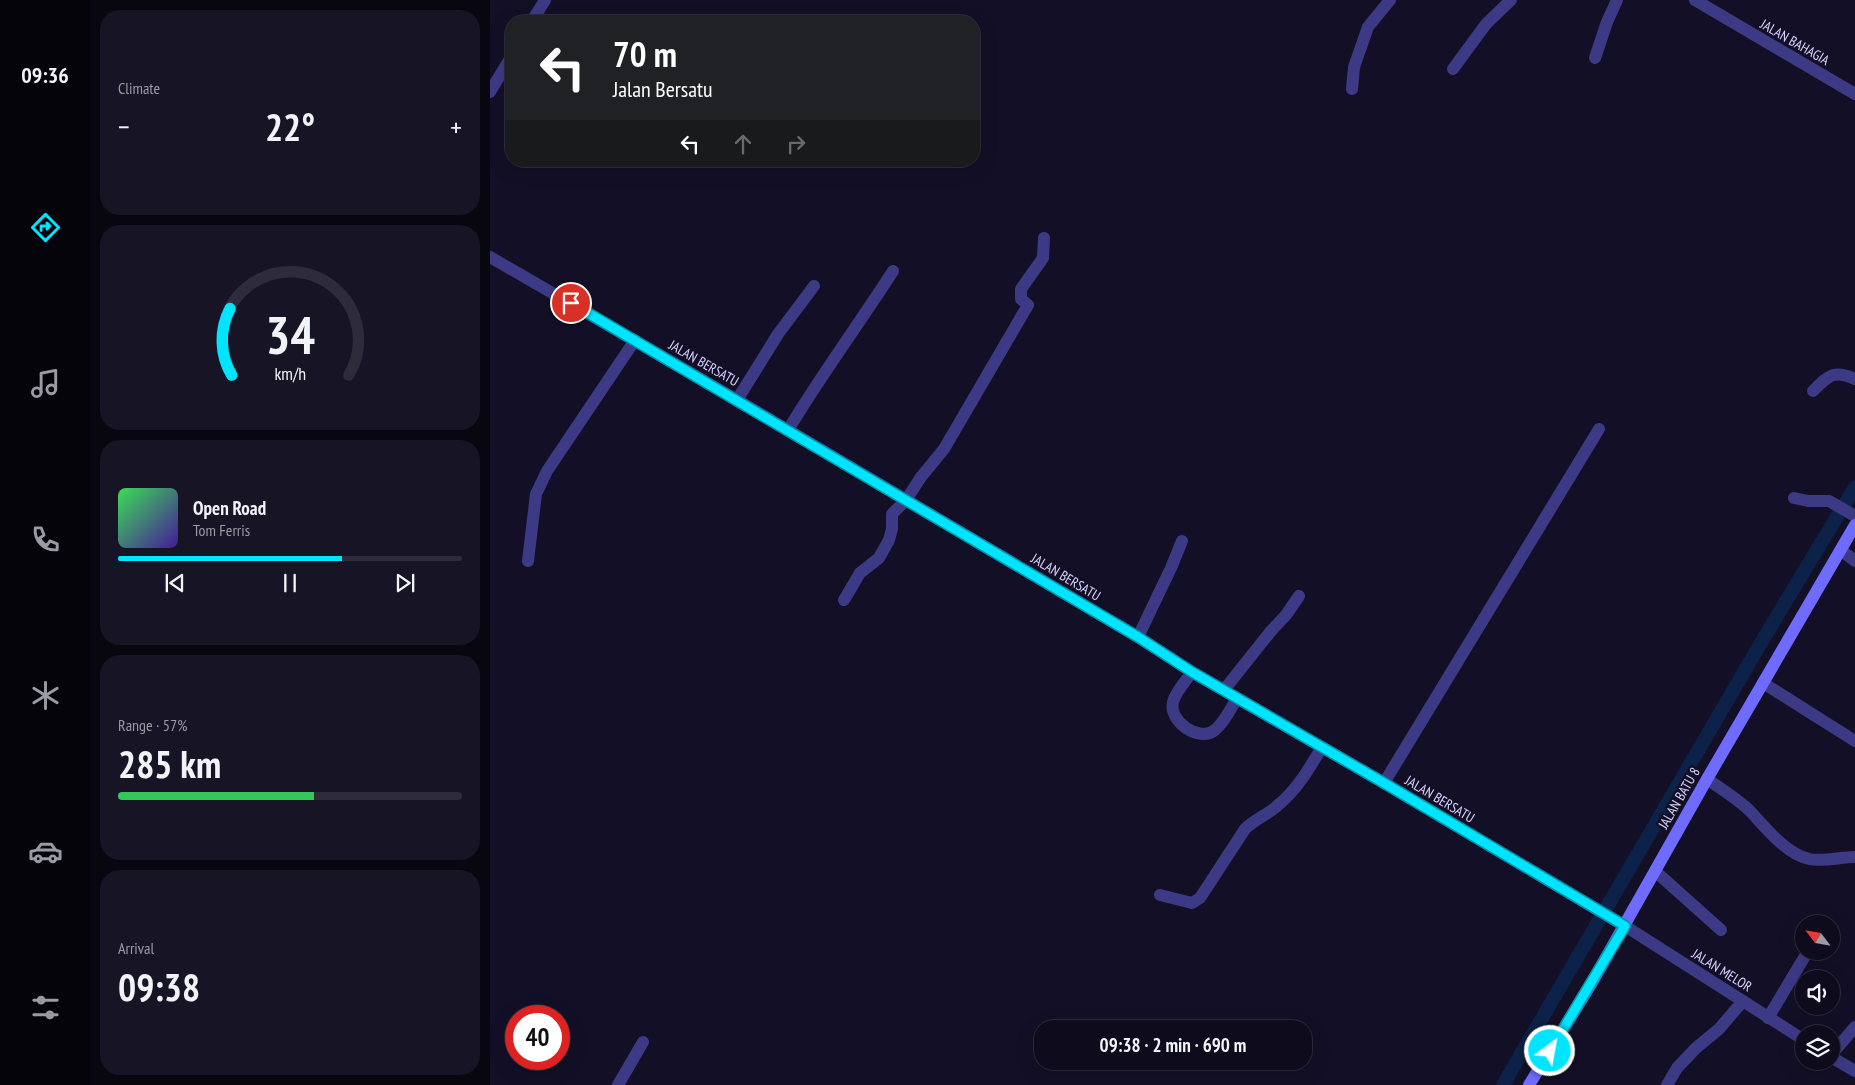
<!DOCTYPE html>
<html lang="en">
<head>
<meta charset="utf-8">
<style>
	body { margin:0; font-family:"PT Sans Narrow",sans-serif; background:#171425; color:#f1f3f6; height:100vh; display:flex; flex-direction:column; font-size:19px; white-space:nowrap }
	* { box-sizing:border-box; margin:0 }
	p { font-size:16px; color:#9b9ba3 }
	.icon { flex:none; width:28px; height:28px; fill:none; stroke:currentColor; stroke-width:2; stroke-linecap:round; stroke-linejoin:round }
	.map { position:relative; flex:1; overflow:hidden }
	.sheet { display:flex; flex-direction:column; gap:10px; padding:10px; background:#08060f; width:400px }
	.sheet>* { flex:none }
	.hud { position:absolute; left:15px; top:15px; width:475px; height:152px; border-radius:20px; box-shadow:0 5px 20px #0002,0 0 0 1px #2e2b3b; background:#202124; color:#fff; overflow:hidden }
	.needle { width:32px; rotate:301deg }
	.controls { position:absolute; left:1305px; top:915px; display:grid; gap:10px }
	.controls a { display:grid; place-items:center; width:45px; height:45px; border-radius:50%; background:#0e0b1c; box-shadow:0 5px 20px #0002,0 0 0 1px #2e2b3b; font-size:25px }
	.speed { position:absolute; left:15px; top:1005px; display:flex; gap:10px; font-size:25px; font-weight:700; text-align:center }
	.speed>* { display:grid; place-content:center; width:65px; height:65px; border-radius:50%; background:#0e0b1c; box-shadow:0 5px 20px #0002,0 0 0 1px #2e2b3b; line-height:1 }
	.speed .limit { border:8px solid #d22; background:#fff; color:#111 }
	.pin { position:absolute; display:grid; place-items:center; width:42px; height:42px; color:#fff; margin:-21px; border:2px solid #fff; border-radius:50%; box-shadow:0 1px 5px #0007 }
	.me { position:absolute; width:55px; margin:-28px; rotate:32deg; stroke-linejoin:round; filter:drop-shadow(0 0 4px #0008) }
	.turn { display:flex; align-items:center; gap:18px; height:105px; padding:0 25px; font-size:22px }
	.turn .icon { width:65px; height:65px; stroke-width:2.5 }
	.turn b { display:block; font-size:35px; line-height:42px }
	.lanes { display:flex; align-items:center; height:48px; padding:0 25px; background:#0003; justify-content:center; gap:25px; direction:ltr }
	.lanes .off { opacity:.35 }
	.big { font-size:38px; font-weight:700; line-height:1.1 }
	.sheet .card { flex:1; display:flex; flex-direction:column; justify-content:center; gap:8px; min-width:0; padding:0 18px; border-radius:20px; background:#171425 }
	.sheet .dial { align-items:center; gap:0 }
	.dial svg { height:130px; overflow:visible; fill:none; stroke:#2e2b3b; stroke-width:7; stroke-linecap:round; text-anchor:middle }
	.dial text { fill:#f1f3f6; stroke:none }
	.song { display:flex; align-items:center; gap:15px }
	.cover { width:60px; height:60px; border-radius:8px; background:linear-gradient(135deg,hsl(130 70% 55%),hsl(260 70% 35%)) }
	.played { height:5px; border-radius:2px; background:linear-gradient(90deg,#00e5ff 65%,#2e2b3b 65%) }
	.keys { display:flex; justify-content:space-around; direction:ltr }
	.heat { display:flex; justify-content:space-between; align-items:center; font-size:28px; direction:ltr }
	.charge { height:8px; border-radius:4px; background:linear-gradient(90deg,#34c759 57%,#2e2b3b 0) }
	.trip { position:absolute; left:544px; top:1020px; width:278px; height:50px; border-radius:20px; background:#0e0b1c; box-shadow:0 5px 20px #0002,0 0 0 1px #2e2b3b; font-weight:700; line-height:50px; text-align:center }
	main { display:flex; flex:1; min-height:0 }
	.dock { display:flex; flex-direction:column; width:90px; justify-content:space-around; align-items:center; background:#06040b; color:#9b9ba3 }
	.dock .icon { width:35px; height:35px }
	.dock .on { color:#00e5ff }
	.dock b { font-size:22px; color:#f1f3f6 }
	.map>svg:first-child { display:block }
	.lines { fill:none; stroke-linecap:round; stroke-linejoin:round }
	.canal { stroke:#0c2248; stroke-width:14 }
	.street { stroke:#3d3a85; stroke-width:12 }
	.secondary { stroke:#6f6bff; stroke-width:12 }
	.route-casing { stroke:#0095a6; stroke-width:12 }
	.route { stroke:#00e5ff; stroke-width:9 }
	.labels { text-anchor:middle; stroke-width:5; stroke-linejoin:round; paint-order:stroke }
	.street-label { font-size:14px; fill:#d9d4ff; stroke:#130f26 }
</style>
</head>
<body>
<main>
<nav class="dock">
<b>09:36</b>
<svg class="icon on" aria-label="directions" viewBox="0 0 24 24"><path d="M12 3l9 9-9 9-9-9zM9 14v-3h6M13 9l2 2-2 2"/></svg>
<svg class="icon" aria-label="music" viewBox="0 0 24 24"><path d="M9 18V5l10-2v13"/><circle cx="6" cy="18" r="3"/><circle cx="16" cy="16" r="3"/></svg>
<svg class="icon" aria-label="phone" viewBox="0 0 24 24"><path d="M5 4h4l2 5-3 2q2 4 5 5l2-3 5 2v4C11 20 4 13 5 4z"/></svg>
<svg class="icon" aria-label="climate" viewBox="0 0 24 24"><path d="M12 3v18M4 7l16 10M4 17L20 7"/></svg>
<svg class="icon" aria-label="car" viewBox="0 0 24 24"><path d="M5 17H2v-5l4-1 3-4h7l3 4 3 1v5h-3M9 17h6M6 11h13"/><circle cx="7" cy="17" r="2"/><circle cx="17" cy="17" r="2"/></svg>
<svg class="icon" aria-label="filters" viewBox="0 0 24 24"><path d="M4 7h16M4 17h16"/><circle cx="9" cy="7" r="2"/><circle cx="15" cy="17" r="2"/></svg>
</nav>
<section class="sheet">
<div class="card"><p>Climate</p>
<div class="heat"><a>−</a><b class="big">22°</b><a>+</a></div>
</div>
<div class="card dial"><svg viewBox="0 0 100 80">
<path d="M14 69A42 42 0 1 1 86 69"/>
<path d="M14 69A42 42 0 0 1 13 28" stroke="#00e5ff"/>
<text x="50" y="56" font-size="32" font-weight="700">34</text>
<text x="50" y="72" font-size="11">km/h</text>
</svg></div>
<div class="card">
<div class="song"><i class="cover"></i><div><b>Open Road</b><p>Tom Ferris</p></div></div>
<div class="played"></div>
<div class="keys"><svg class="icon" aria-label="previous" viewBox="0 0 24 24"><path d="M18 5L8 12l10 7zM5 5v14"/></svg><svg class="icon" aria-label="pause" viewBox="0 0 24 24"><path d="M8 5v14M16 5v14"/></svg><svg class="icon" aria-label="next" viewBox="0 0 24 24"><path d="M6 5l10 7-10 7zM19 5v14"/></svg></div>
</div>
<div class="card"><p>Range · 57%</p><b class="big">285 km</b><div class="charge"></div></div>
<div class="card"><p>Arrival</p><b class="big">09:38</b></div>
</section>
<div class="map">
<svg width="1365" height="1085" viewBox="0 0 1365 1085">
	<rect width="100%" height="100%" fill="#130f26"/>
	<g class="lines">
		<!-- canal -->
		<path class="canal" d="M1013,1085L1275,636L1365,487"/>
		<!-- street -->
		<g class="street">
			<path d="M1205,0L1365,94"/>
			<path d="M42,21L55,0"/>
			<path d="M1105,58L1117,22L1127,0"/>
			<path d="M963,69L996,24L1021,0"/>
			<path d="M862,89L864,67L878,27L900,0"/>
			<path d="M0,92L21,57"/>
			<path d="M0,257L247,400L648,637L702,672L894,783L1135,926L1314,1040"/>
			<path d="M1323,391C1338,376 1344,369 1365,379"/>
			<path d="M247,400L288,334L324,286"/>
			<path d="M298,430C331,375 369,324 403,271"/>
			<path d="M1304,498L1318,501H1339L1365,516"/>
			<path d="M1351,550L1365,561"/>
			<path d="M38,561L46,494L57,471L145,340"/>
			<path d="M354,600L370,573L389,558L399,540L402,529V514L416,500L431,477L454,449L538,305L531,299V289L553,258L554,238"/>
			<path d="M648,637L681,568L692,541"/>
			<path d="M702,672C696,681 686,691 683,702C678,721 709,743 725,730C735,722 741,708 747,698"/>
			<path d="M1273,683L1365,741"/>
			<path d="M734,690L781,631L796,615L809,596"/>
			<path d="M1217,779C1231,789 1248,799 1260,811C1275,827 1296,854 1319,859C1334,862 1350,857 1365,857"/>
			<path d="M894,783L1109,429"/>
			<path d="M1165,871L1231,930"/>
			<path d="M670,895L702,903L710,898L755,829C765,819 777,815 787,806C807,790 819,769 832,747"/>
			<path d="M1278,1018L1318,951"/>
			<path d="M1341,1055L1365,1027"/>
			<path d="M1341,1057L1365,1071"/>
			<path d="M128,1085L153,1042"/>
			<path d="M1177,1085L1187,1068L1206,1048L1229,1029L1253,1001"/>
		</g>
		<!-- secondary -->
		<path class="secondary" d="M1039,1085L1101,984L1217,779L1365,525"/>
	</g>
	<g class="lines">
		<!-- route casing -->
		<g class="route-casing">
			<path id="route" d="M81,303L648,637L702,672L894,783L1135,926L1060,1051"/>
		</g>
		<!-- route -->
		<use href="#route" class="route"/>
	</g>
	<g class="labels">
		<!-- street labels -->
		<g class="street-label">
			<text transform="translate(1305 42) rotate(30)" y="5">JALAN BAHAGIA</text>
			<text transform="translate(214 363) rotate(30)" y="5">JALAN BERSATU</text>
			<text transform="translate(576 577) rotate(31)" y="5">JALAN BERSATU</text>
			<text transform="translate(1189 798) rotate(-60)" y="5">JALAN BATU 8</text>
			<text transform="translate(950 799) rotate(31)" y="5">JALAN BERSATU</text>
			<text transform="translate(1232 970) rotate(32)" y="5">JALAN MELOR</text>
		</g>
	</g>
</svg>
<div class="controls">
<a><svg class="needle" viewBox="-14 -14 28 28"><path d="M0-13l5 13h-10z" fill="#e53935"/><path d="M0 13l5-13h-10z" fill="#9b9ba3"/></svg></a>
<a><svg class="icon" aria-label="sound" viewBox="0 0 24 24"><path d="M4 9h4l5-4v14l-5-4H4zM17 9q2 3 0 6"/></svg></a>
<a><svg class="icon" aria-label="layers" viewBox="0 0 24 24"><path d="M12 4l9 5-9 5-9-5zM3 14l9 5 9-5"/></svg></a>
</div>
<div class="speed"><div class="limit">40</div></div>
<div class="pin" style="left:81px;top:303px;background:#d93025"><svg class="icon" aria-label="arrive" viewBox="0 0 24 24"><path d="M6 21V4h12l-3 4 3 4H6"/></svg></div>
<svg class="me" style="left:1060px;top:1051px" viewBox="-20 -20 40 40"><circle r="17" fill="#00e5ff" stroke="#fff" stroke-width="3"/><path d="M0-11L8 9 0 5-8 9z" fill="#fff"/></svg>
<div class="trip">09:38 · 2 min · 690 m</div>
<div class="hud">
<div class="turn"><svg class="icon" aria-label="left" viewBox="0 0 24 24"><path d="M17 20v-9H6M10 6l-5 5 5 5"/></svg><div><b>70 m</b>Jalan Bersatu</div></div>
<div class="lanes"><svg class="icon" aria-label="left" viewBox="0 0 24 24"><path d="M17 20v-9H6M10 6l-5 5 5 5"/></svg><svg class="icon off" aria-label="ahead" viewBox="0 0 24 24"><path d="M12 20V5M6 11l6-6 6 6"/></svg><svg class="icon off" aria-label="right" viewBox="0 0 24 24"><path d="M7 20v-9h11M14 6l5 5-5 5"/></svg></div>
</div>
</div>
</main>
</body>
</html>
